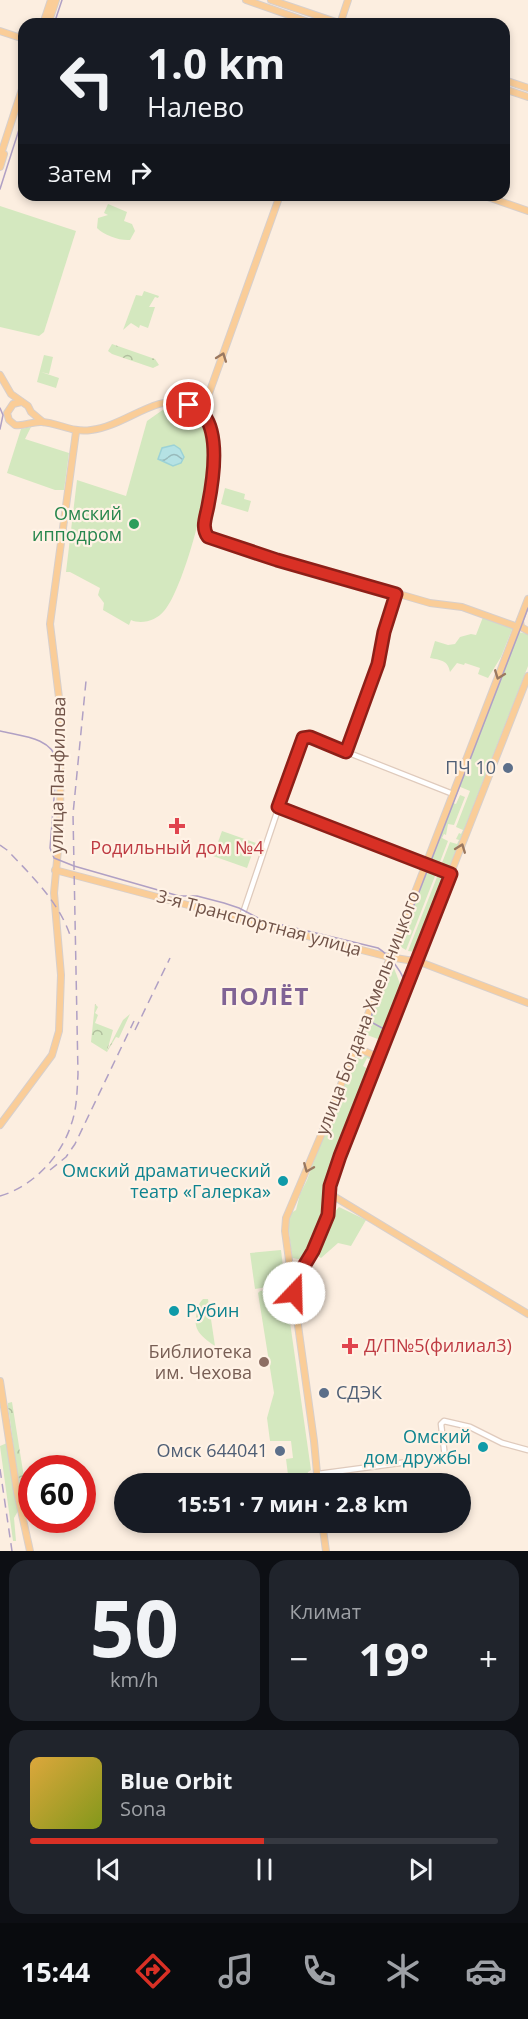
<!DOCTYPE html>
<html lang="ru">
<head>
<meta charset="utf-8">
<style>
	body { margin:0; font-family:"Open Sans",sans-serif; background:#20242c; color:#f1f3f6; height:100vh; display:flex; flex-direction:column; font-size:22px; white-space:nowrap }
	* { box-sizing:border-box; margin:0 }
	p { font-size:20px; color:#9ea1a6 }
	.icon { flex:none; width:33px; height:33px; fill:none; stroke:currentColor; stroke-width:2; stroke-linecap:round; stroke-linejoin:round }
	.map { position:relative; height:1551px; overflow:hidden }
	.panel { display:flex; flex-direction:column; gap:9px; padding:9px; background:#0d0f14; flex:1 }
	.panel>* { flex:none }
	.banner { position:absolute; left:18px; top:18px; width:492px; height:183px; border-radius:18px; box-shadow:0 3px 9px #0003; background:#171b24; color:#f1f3f6; overflow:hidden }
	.speed { position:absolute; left:18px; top:1455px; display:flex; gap:12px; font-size:30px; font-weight:700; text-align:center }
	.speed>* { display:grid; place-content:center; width:78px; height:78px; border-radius:50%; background:#171b24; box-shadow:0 3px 9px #0003; line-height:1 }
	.speed .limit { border:9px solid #d22; background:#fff; color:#111 }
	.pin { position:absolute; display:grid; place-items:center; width:51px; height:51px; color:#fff; margin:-26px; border:3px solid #fff; border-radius:50%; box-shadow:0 2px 6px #0007 }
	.me { position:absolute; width:66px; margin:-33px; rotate:21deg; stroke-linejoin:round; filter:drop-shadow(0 0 4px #0008) }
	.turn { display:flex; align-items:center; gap:21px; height:126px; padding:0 30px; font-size:27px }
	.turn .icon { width:78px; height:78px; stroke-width:2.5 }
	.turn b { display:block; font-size:42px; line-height:51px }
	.then { display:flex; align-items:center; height:57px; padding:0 30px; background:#0003; gap:12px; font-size:22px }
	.big { font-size:45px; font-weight:700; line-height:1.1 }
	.panel .tile { flex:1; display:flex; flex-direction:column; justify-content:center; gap:9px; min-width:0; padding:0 21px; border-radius:18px; background:#20242c }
	.panel .dial { align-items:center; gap:0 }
	.dial b { font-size:78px; line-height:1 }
	.song { display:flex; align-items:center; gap:18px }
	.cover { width:72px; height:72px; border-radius:9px; background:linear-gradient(135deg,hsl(40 70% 55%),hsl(70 70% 35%)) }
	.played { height:6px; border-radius:3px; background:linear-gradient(90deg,#d93025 50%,#363941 50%) }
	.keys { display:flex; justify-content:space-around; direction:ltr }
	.heat { display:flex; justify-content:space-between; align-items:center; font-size:33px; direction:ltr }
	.panel .tiles { flex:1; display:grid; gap:9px; grid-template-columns:1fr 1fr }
	.tile:last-child { grid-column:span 2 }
	.trip { position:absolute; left:114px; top:1473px; width:357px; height:60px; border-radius:30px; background:#171b24; box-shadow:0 3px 9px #0003; font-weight:700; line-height:60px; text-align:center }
	.menu { display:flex; height:96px; justify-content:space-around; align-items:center; background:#090b0e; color:#9ea1a6 }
	.menu .icon { width:42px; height:42px }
	.menu .on { color:#d93025 }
	.menu b { font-size:27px; color:#f1f3f6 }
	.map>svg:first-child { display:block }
	.green { fill:#d4e8bf }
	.forest { fill:url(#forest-crowns) }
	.water { fill:url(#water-waves); stroke:#9cd2d6; stroke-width:1.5 }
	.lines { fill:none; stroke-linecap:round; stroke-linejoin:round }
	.minor-casing { stroke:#dfcabc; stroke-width:7 }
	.major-casing { stroke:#d7cfcc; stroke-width:8 }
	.minor { stroke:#fff; stroke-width:4.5 }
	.major { stroke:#facd98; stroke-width:6 }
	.tram { stroke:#b0a0c4; stroke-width:1.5 }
	.rail { stroke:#b0a0c4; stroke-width:1.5; stroke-dasharray:9 6; stroke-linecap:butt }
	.oneway { stroke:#9a7860 }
	.route-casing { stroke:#8d1f18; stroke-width:15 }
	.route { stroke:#d93025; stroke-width:10 }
	.leisure-dot { fill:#2e9e5b; stroke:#fff2e5; stroke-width:2 }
	.service-dot { fill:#5c6f8a; stroke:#fff2e5; stroke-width:2 }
	.health-dot { fill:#e0444e; stroke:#fff2e5; stroke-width:2 }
	.culture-dot { fill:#0f9aa8; stroke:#fff2e5; stroke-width:2 }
	.education-dot { fill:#8d6e63; stroke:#fff2e5; stroke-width:2 }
	.labels { text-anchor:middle; stroke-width:4.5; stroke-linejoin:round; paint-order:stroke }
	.leisure-label { font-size:18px; fill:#27864d; stroke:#fff2e5; text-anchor:end }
	.service-label { font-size:18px; fill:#4e5e75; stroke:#fff2e5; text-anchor:end }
	.street-label { font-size:18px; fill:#715348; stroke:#fff2e5 }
	.health-label { font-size:18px; fill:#be3a42; stroke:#fff2e5 }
	.culture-label { font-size:18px; fill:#0d838f; stroke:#fff2e5; text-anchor:end }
	.education-label { font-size:18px; fill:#785e54; stroke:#fff2e5; text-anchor:end }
	.district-label { font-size:24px; font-weight:bold; letter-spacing:1.5px; fill:#806395; stroke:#fff2e5 }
</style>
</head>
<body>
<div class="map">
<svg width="528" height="1551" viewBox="0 0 528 1551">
	<defs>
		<pattern id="forest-crowns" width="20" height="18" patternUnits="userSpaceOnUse" patternTransform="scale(1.5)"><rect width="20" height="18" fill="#d4e8bf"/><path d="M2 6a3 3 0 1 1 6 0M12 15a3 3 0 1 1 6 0" fill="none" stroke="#b0bf9d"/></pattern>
		<pattern id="water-waves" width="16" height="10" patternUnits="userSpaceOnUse" patternTransform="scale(1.5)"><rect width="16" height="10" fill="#b5e2e4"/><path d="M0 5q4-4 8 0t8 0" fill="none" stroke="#98babb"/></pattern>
	</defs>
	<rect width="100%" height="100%" fill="#fceee0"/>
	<!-- green -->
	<g class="green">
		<path d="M108,204L127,212L124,221L132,224L135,231L130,240C120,241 104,235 97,228L98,218L108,215L104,213Z"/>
		<path d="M0,206L76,231L44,332L39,336L0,327Z"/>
		<path d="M144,291L159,296L158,298L155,297L149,307H155L148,328L140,325L139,328L131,323L123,330L136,295L142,296Z"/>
		<path d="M44,355L53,357L49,374L41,372L59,378L56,388L37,382Z"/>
		<path d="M171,408C187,408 201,415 208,431C219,459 185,588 164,611C157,620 142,625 131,620L129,625L103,610L104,603L98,595L100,588L70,572H66L77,480L126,496L147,421L164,409Z"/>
		<path d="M31,427L25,439L69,453L64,490H55L7,473L21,429Z"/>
		<path d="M225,488L245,494L244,499L251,501L248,512L221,504Z"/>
		<path d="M483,617L513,627L501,657L488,678L478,674L480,668L465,663L464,665L457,663L450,672C448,660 440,660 430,658L435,641L448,645L455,644L460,637L471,634L476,635Z"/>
		<path d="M518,632L528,634V666L449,868H440L450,842L457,844L459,840L456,839L459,833L461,834L463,830L456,827L470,791L458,786Z"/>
		<path d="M460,795L465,797L454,825L448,824L446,835L444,834L442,838L448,841L438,867L429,863L453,803L456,804Z"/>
		<path d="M222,831L256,843L247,868L213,856Z"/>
		<path d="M428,869L437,871L406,950L399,946Z"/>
		<path d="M439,872L443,873L445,878L417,952L408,951Z"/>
		<path d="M388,968H394L402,989L383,1041L362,1033Z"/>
		<path d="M366,1055L372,1057L371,1060L367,1058L363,1066L371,1071L336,1157L326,1188L327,1205L325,1215L306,1258L304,1260L292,1258L288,1222L291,1213L296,1210L300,1194L307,1180L353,1056L364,1057Z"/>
		<path d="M339,1207L366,1220L351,1246L338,1243L321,1258L318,1256C324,1243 329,1216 339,1207Z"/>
		<path d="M281,1250L285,1284L255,1289L250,1253Z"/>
		<path d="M285,1287L311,1470L308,1472L305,1483H289L286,1459L293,1458L291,1441H270L267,1418L274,1393L258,1293L260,1291Z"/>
		<path d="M203,1299H208L215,1346C201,1336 192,1330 197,1312C198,1306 199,1303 203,1299Z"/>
		<path d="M7,1443L18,1511L14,1518L16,1541H13L0,1446Z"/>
	</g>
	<!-- forest -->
	<g class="forest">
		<path d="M112,344L155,359L159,365L153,368L112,354L108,351Z"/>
		<path d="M95,1004L98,1007L95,1013L98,1015L95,1023L113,1030L107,1051L123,1020L130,1014L119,1038L116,1037L107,1052L91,1042Z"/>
		<path d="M12,1402L29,1509L24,1511C16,1476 14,1442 8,1407V1403Z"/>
	</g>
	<!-- water -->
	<path class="water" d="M174,445L180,449L184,457L181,463L173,466L158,459L162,448Z"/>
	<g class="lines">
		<!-- minor casing -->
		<g class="minor-casing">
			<g id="minor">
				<path d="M346,751L378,664L384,632L396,594"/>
				<path d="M278,807L426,864"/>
				<path d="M241,919L302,738L307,737L316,740L453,794"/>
				<path d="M318,1474L445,1457L441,1424L444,1421L470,1427L502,1443L528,1450"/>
			</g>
		</g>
		<!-- major casing -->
		<g class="major-casing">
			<g id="major">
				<path d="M246,0L314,24"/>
				<path d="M271,0L342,24"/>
				<path d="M43,24L51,0"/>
				<path d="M48,24L56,0"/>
				<path d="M340,24L348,0"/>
				<path d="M0,31L24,39"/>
				<path d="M504,80L528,88"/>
				<path d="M504,89L528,97"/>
				<path d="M0,157L24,83"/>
				<path d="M0,167L4,154"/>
				<path d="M482,195L528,211"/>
				<path d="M0,375L11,394L28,406L31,412L43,422"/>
				<path d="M21,402L13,404L7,413L9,420L15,425C24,427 32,421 42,422C59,423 72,433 91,430C115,427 136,411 159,404C169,401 180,402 190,406C230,422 210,497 204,528L205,535L210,539L430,603L462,607L518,627"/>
				<path d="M202,413L280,195"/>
				<path d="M520,621L521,627L528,631"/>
				<path d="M426,864L451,874"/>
				<path d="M55,870L241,919L389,957L420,962L528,1003"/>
				<path d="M355,1047L380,1058"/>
				<path d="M0,1125L52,1055L59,1031L61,975L54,893L60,828L61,714L50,624L76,432"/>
				<path d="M330,1189L335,1197L528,1314"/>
				<path d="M295,1289L298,1276L313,1251L328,1215L330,1186L340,1156L528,676"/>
				<path d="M0,1381L17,1492L30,1551"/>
				<path d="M318,1484L314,1441L285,1231L286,1218L327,1121L528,599"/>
				<path d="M322,1522L326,1551"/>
			</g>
		</g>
		<!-- minor -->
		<use href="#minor" class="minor"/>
		<!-- major -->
		<use href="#major" class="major"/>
		<!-- tram -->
		<g class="tram">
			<path d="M54,24L62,0"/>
			<path d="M0,189L24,114"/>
			<path d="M0,408L3,415L0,429"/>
			<path d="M0,731C20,736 52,737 57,761L50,848L54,858L74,866L179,896H197L224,903L239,908L262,920L378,948C388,954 406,975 405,987C404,995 399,1003 396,1010C393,1018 391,1025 382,1028L373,1023L371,1019L372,1014L391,965C392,960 394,956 396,952L521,627L528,608"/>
		</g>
		<!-- rail -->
		<g class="rail">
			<path d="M0,845L7,850C32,876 60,903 71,938"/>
			<path d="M135,1030L170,958"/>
			<path d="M50,1170L66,1157L75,1144L134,1021"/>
			<path d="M0,1196C32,1187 61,1157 71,1125C77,1109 77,1091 78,1074L73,814L86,681"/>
			<path d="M0,1469L12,1551"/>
		</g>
	</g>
	<!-- one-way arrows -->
	<defs><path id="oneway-chevron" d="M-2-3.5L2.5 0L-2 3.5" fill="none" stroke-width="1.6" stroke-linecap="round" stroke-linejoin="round" transform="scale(1.5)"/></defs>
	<g class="oneway">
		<use href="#oneway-chevron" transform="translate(222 357) rotate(-70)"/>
		<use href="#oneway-chevron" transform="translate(499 675) rotate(111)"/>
		<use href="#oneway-chevron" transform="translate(461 848) rotate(-69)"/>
		<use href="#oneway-chevron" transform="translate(308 1168) rotate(112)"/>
	</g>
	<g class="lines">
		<!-- route casing -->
		<g class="route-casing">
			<path id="route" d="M189,405C194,408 200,410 204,415C220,436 213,481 208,506C206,517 201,528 208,537L277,560L396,594L384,632L378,664L346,752L310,737L303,738L278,807L451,874L340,1156L330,1186L328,1215L313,1251L298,1276L294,1293"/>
		</g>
		<!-- route -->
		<use href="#route" class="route"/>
	</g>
	<!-- markers -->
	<circle class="leisure-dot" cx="134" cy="524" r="6"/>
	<g class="service-dot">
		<circle cx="508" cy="768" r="6"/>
		<circle cx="324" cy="1393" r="6"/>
		<circle cx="280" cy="1451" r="6"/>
	</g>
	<g class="health-dot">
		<path d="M174 817h6v6h6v6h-6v6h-6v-6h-6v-6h6z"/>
		<path d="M347 1337h6v6h6v6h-6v6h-6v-6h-6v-6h6z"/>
	</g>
	<g class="culture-dot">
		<circle cx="283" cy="1181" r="6"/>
		<circle cx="174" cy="1311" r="6"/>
		<circle cx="483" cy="1447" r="6"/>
	</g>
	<circle class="education-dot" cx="264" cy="1362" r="6"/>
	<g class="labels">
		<!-- leisure labels -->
		<g class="leisure-label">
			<text x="122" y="520">Омский<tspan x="122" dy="21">ипподром</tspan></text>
		</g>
		<!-- service labels -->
		<g class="service-label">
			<text x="496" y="774">ПЧ 10</text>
			<text x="336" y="1399" text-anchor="start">СДЭК</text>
			<text x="268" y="1457">Омск 644041</text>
		</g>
		<!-- street labels -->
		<g class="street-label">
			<text transform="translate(58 775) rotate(-89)" y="6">улица Панфилова</text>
			<text transform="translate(259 923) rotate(15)" y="6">3-я Транспортная улица</text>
			<text transform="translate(368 1013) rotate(-69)" y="6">улица Богдана Хмельницкого</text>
		</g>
		<!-- health labels -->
		<g class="health-label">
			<text x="177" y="854">Родильный дом №4</text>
			<text x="364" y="1352" text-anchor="start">Д/П№5(филиал3)</text>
		</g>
		<!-- culture labels -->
		<g class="culture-label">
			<text x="271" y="1177">Омский драматический<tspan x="271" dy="21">театр «Галерка»</tspan></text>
			<text x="186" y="1317" text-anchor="start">Рубин</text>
			<text x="471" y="1443">Омский<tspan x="471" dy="21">дом дружбы</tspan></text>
		</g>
		<!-- education labels -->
		<g class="education-label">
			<text x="252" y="1358">Библиотека<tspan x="252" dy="21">им. Чехова</tspan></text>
		</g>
		<!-- district labels -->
		<g class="district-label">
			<text x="265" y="1005">ПОЛЁТ</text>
		</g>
	</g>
</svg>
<div class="speed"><div class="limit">60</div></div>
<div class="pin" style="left:189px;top:405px;background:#d93025"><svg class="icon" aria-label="arrive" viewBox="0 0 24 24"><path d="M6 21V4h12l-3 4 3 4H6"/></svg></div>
<svg class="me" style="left:294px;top:1293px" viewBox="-20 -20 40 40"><circle r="19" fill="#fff"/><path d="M0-13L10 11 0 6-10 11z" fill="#d93025"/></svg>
<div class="trip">15:51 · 7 мин · 2.8 km</div>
<div class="banner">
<div class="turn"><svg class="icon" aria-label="left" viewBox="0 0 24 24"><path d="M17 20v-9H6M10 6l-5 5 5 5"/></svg><div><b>1.0 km</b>Налево</div></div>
<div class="then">Затем<svg class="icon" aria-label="right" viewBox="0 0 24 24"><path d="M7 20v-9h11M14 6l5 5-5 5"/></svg></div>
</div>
</div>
<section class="panel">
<div class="tiles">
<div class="tile dial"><b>50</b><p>km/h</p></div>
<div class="tile"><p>Климат</p>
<div class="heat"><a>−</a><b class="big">19°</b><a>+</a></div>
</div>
<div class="tile">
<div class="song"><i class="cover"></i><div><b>Blue Orbit</b><p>Sona</p></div></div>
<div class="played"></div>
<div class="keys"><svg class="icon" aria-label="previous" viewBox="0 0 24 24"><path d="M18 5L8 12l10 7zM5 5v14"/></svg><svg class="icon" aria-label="pause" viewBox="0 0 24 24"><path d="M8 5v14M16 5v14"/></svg><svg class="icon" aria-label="next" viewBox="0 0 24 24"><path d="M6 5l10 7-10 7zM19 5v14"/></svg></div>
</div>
</div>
</section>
<nav class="menu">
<b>15:44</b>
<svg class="icon on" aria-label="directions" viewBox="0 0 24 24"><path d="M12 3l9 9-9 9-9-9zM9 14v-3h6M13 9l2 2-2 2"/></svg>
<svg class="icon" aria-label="music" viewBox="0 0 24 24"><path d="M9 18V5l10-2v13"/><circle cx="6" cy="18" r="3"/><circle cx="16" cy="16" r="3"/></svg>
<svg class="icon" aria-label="phone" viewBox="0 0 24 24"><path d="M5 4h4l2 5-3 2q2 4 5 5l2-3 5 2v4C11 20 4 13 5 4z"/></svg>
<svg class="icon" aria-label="climate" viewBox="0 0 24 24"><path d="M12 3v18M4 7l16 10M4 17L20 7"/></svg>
<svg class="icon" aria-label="car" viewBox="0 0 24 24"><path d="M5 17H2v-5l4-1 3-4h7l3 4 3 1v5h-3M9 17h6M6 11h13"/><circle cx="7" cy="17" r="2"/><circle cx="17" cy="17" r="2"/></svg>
</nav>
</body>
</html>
